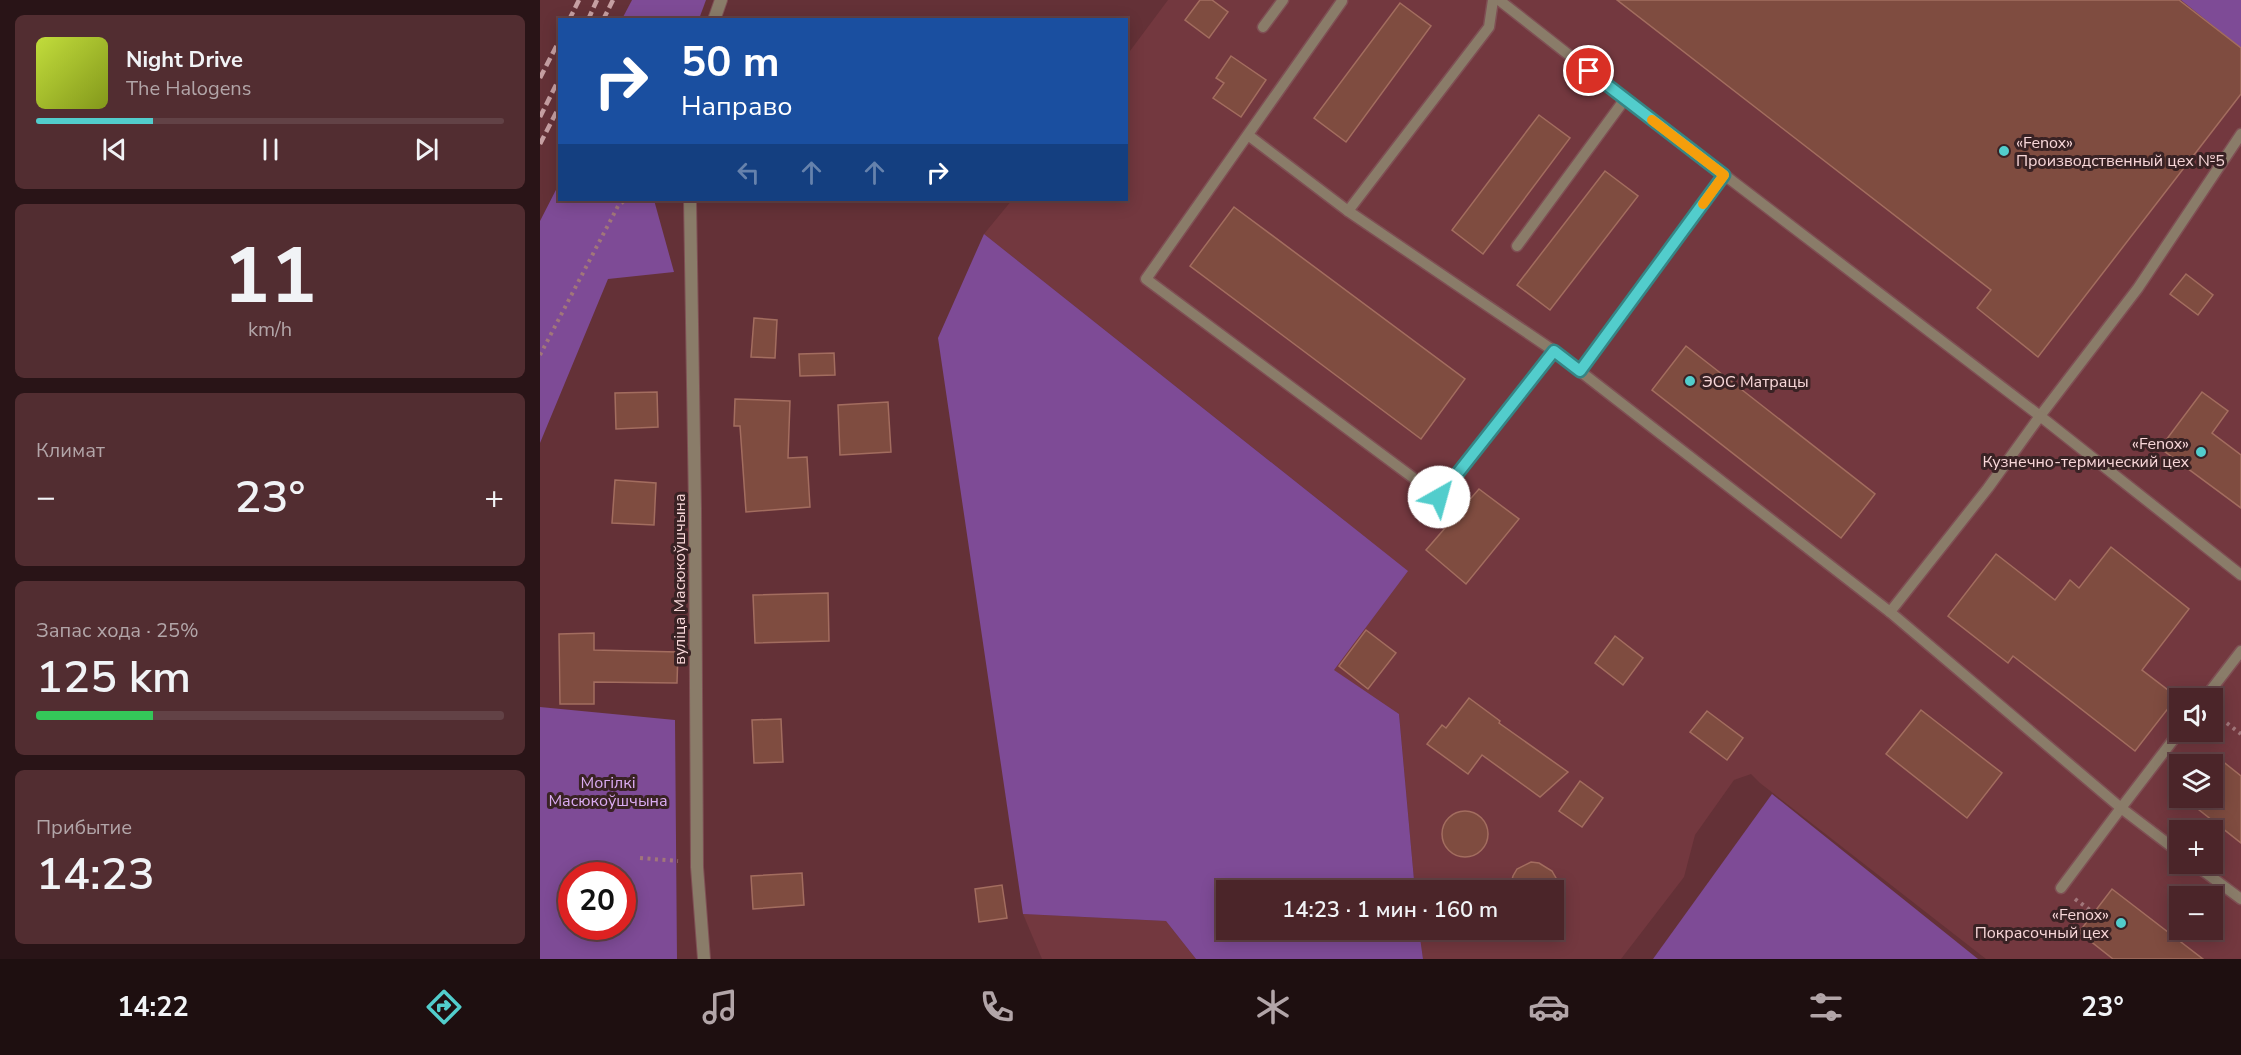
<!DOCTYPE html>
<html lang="ru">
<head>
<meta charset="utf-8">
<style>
	body { margin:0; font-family:"Nunito Sans",sans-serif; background:#522d31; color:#f1f3f6; height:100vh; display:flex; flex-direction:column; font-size:22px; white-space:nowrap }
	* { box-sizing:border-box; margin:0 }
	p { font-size:20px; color:#b2a5a8 }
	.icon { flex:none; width:33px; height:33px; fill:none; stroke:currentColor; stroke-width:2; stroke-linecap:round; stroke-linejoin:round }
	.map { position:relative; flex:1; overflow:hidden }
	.sheet { display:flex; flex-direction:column; gap:15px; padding:15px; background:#291417; width:540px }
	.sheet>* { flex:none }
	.guide { position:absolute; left:18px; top:18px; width:570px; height:183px; border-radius:0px; box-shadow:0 3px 15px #0003,0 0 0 2px #624246; background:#1a4fa0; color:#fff; overflow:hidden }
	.fabs { position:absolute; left:1629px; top:688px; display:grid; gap:12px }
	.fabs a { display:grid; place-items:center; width:54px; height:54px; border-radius:0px; background:#4b2529; box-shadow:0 3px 15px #0003,0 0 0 2px #624246; font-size:30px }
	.speed { position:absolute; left:18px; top:862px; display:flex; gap:12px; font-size:30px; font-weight:700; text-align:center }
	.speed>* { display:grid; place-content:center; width:78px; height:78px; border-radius:50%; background:#4b2529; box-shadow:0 3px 15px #0003,0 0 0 2px #624246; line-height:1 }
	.speed .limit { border:9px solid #d22; background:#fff; color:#111 }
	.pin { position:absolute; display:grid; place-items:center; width:51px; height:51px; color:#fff; margin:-26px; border:3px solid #fff; border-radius:50%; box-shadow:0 2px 6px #0007 }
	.me { position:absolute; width:66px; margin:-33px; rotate:38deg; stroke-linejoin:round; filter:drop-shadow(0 0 4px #0008) }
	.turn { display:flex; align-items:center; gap:21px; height:126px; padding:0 24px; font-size:27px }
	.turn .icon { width:78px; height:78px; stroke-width:2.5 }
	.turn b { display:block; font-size:42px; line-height:51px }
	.lanes { display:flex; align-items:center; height:57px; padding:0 24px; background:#0003; justify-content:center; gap:30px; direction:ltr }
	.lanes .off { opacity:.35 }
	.big { font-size:45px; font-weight:600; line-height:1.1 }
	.sheet .card { flex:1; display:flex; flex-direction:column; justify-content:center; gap:9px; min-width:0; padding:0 21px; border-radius:9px; background:#522d31 }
	.sheet .dial { align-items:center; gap:0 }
	.dial b { font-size:78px; line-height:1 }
	.song { display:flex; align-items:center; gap:18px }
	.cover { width:72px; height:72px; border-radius:9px; background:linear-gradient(135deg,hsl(70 70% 55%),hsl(70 70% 35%)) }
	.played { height:6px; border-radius:3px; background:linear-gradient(90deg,#52cdcc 25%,#624246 25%) }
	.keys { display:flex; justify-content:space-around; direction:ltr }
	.heat { display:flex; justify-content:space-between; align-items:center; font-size:33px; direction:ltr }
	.charge { height:9px; border-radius:4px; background:linear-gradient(90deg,#34c759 25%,#624246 0) }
	.trip { position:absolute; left:676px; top:880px; width:348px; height:60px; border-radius:0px; background:#4b2529; box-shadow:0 3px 15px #0003,0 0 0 2px #624246; font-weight:600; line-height:60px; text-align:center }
	.tab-bar { display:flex; height:96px; justify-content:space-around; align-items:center; background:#1e0f10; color:#b2a5a8 }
	.tab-bar .icon { width:42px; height:42px }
	.tab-bar .on { color:#52cdcc }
	.tab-bar b { font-size:27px; color:#f1f3f6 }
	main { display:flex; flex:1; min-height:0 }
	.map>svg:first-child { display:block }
	.built { fill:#73383f; fill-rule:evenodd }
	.green { fill:#7e4b96; fill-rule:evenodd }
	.building { fill:#7f4c40; stroke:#a36d5f; stroke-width:1.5 }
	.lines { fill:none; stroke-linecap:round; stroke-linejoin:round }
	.lane-casing { stroke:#7f4f54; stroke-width:13 }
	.street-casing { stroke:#7f4f54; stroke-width:14 }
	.path { stroke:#a1767a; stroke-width:4; stroke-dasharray:3 4.5; stroke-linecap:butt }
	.lane { stroke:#8a7c69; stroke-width:10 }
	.street { stroke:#8a7c69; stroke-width:12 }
	.rail { stroke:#c69fa2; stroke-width:4.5; stroke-dasharray:9 4.5; stroke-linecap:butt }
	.route-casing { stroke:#358585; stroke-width:15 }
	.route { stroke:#52cdcc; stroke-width:10 }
	.slow { stroke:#f59e0b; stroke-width:10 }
	.poi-dot { fill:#52cdcc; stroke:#392224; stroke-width:2 }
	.labels { text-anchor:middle; stroke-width:6; stroke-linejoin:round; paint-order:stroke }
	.poi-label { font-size:16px; fill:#f8d7d9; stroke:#392224; text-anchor:start }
	.street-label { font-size:16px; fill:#f8d7d9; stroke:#392224 }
	.park-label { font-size:16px; fill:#dbacf2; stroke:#392224 }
</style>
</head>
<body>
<main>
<section class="sheet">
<div class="card">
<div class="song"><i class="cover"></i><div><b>Night Drive</b><p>The Halogens</p></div></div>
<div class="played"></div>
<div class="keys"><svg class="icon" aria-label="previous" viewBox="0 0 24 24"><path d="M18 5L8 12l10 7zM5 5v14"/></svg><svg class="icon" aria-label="pause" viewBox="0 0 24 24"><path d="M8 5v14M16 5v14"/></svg><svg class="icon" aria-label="next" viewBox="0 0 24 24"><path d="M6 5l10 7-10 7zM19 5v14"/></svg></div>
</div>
<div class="card dial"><b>11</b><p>km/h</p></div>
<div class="card"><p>Климат</p>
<div class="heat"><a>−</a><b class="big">23°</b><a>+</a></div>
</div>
<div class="card"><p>Запас хода · 25%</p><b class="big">125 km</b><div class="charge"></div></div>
<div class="card"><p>Прибытие</p><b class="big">14:23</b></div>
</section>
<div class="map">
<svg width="1701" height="959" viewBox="0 0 1701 959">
	<rect width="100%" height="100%" fill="#643137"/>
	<!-- built -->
	<g class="built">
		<path d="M628,0H1701V959H1446L1220,783L1211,774L1194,780L1155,835L1144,877L1081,959H883L879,930H1014V891H875L859,714L793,670L805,521L444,234L472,200H586L587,55ZM1640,699H1672V732H1640ZM1640,765H1672V798H1640ZM1640,831H1672V864H1640ZM1640,897H1672V930H1640Z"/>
		<path d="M483,914L626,921L656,959H502Z"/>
	</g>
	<!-- green -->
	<g class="green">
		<path d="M92,0H166L159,19H82Z"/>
		<path d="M1641,0H1701V48Z"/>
		<path d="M19,184L20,200H114L134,272L68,279L0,443V221Z"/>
		<path d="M444,234L868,571L794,670L859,714L875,891H687V930H879L883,959H656L626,921L483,914L398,338Z"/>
		<path d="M0,707L135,720L137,959H0ZM32,876H82V927H32Z"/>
		<path d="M1232,794L1438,959H1113Z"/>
	</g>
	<!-- building -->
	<g class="building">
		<path d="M660,0H672L688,12L669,38L645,20Z"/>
		<path d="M1077,0H1639L1701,48V94L1498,357L1437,308L1451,290Z"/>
		<path d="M860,3L891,26L806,142L774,118Z"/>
		<path d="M691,56L726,80L701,117L673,98L684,83L676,78Z"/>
		<path d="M999,115L1030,138L943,254L912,230Z"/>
		<path d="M1065,171L1098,196L1010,310L977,285Z"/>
		<path d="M694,207L925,379L881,439L650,266Z"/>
		<path d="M1646,274L1673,295L1658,315L1630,294Z"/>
		<path d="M214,318L237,320L235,358L211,357Z"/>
		<path d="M1146,346L1335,494L1301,538L1112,390Z"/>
		<path d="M294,353L295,375L260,376L259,354Z"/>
		<path d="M117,392L118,427L76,429L75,393Z"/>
		<path d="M1662,392L1688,411L1672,433L1701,455V508L1620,448Z"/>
		<path d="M195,399L250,401L248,458L267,457L270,507L206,512L200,426H194Z"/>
		<path d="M348,402L351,452L300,455L298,405Z"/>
		<path d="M75,480L116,483L114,525L72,523Z"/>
		<path d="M939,489L979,519L926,584L886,550Z"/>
		<path d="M1571,547L1649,609L1602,670L1637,697L1595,751L1473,656L1468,663L1408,616L1456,554L1515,600L1530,580L1539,588Z"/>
		<path d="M288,593L289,641L215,643L213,595Z"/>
		<path d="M826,630L856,653L828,689L799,666Z"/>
		<path d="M54,633V650L138,652L137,683L54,682V704H20L19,634Z"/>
		<path d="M1075,636L1103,658L1083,685L1055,663Z"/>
		<path d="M929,698L960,721L959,723L1028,772L1000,797L942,755L928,774L887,744L902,725L906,728Z"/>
		<path d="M1381,710L1462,773L1427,818L1346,754Z"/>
		<path d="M1167,711L1203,738L1187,760L1150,732Z"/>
		<path d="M241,719L243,762L214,763L212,720Z"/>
		<path d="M1676,756L1701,776V843L1644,798H1672V765H1670Z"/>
		<path d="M1040,781L1063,798L1042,827L1019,811Z"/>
		<circle cx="925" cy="834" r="23"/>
		<path d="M991,862L999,863L1012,871L1016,878L1018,891H969L973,876L977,869Z"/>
		<path d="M262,873L264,905L213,909L211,876Z"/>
		<path d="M462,885L467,918L439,922L435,889Z"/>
		<path d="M1572,889L1663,959H1573L1539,932Z"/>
	</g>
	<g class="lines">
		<!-- lane casing -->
		<g class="lane-casing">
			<g id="lane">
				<path d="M959,0L1085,99L1500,416L1598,288L1701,134"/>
				<path d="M723,27L743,0"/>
				<path d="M708,135L808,211L1014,351L899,497L606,279L802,1"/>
				<path d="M808,211L949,27L953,0"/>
				<path d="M977,246L1085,99"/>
				<path d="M1014,351L1350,612L1448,488L1500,416L1701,575"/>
				<path d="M1040,371L1184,175"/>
				<path d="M1350,612L1581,808L1521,888"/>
				<path d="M1664,699L1701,651"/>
				<path d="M1640,731L1581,808L1640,853"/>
				<path d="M1654,864L1701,899"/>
			</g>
		</g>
		<!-- street casing -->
		<g class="street-casing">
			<g id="street">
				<path d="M174,20L181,0"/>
				<path d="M150,200L155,508L157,867L164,959"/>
			</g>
		</g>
		<!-- path -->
		<g class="path">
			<path d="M0,355L78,206L85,200"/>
			<path d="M1675,714L1701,734"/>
			<path d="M100,858L138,861"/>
			<path d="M1535,899L1554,913"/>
		</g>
		<!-- lane -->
		<use href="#lane" class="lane"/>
		<!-- street -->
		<use href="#street" class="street"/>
		<!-- rail -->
		<g class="rail">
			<path d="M29,20L39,0"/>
			<path d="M48,20L57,0"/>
			<path d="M63,20L73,0"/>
			<path d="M0,78L20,39"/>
			<path d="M0,117L20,77"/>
			<path d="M0,144L20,105"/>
		</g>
	</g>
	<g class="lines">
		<!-- route casing -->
		<g class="route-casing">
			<path id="route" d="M899,497L1014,351L1040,371L1184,175L1049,71"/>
		</g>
		<!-- route -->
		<use href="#route" class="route"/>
		<!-- slow -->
		<path class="slow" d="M1112,120L1184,175L1163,204"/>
	</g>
	<!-- markers -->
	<g class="poi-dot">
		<circle cx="1464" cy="151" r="6"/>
		<circle cx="1150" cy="381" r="6"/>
		<circle cx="1661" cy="452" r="6"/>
		<circle cx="1581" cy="923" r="6"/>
	</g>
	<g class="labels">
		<!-- poi labels -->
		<g class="poi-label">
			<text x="1476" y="148">«Fenox»<tspan x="1476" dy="18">Производственный цех №5</tspan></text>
			<text x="1162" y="387">ЭОС Матрацы</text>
			<text x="1649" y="449" text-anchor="end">«Fenox»<tspan x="1649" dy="18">Кузнечно-термический цех</tspan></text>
			<text x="1569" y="920" text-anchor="end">«Fenox»<tspan x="1569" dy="18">Покрасочный цех</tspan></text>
		</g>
		<!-- street labels -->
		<g class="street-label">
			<text transform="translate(139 579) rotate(-90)" y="6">вуліца Масюкоўшчына</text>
		</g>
		<!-- park labels -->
		<g class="park-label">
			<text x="68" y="788">Могілкі<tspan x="68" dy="18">Масюкоўшчына</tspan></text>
		</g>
	</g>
</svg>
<div class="fabs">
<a><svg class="icon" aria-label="sound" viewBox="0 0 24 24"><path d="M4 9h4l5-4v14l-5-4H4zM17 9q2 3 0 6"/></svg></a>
<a><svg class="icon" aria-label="layers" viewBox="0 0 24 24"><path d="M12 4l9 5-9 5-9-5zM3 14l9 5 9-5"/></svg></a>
<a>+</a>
<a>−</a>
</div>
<div class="speed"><div class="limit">20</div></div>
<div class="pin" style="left:1049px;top:71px;background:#d93025"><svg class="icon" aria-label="arrive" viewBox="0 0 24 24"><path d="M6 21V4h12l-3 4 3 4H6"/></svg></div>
<svg class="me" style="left:899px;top:497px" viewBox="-20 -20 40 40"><circle r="19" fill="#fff"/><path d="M0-13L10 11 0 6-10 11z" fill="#52cdcc"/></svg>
<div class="trip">14:23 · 1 мин · 160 m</div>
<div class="guide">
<div class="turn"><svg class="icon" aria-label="right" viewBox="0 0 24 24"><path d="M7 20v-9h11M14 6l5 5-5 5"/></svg><div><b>50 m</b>Направо</div></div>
<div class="lanes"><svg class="icon off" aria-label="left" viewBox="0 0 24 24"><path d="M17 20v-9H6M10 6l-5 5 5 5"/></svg><svg class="icon off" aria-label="ahead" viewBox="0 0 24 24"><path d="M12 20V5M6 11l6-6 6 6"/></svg><svg class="icon off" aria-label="ahead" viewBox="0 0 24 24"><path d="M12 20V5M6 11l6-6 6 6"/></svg><svg class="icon" aria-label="right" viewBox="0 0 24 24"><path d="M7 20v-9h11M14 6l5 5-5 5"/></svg></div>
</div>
</div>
</main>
<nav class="tab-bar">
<b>14:22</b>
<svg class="icon on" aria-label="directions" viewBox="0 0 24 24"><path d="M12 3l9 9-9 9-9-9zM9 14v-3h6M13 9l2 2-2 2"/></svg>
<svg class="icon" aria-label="music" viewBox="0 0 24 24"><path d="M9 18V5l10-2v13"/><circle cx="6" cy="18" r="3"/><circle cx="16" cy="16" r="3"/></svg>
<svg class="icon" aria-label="phone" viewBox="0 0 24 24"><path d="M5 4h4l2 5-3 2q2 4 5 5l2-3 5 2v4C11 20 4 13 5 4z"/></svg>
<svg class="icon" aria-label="climate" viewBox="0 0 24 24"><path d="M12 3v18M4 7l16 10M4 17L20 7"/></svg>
<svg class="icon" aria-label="car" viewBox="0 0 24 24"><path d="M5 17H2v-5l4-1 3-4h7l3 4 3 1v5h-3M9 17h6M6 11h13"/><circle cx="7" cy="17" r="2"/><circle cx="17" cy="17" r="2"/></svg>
<svg class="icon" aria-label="filters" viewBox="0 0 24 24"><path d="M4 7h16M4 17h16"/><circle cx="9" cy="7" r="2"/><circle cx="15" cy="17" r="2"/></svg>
<b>23°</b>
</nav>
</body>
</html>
